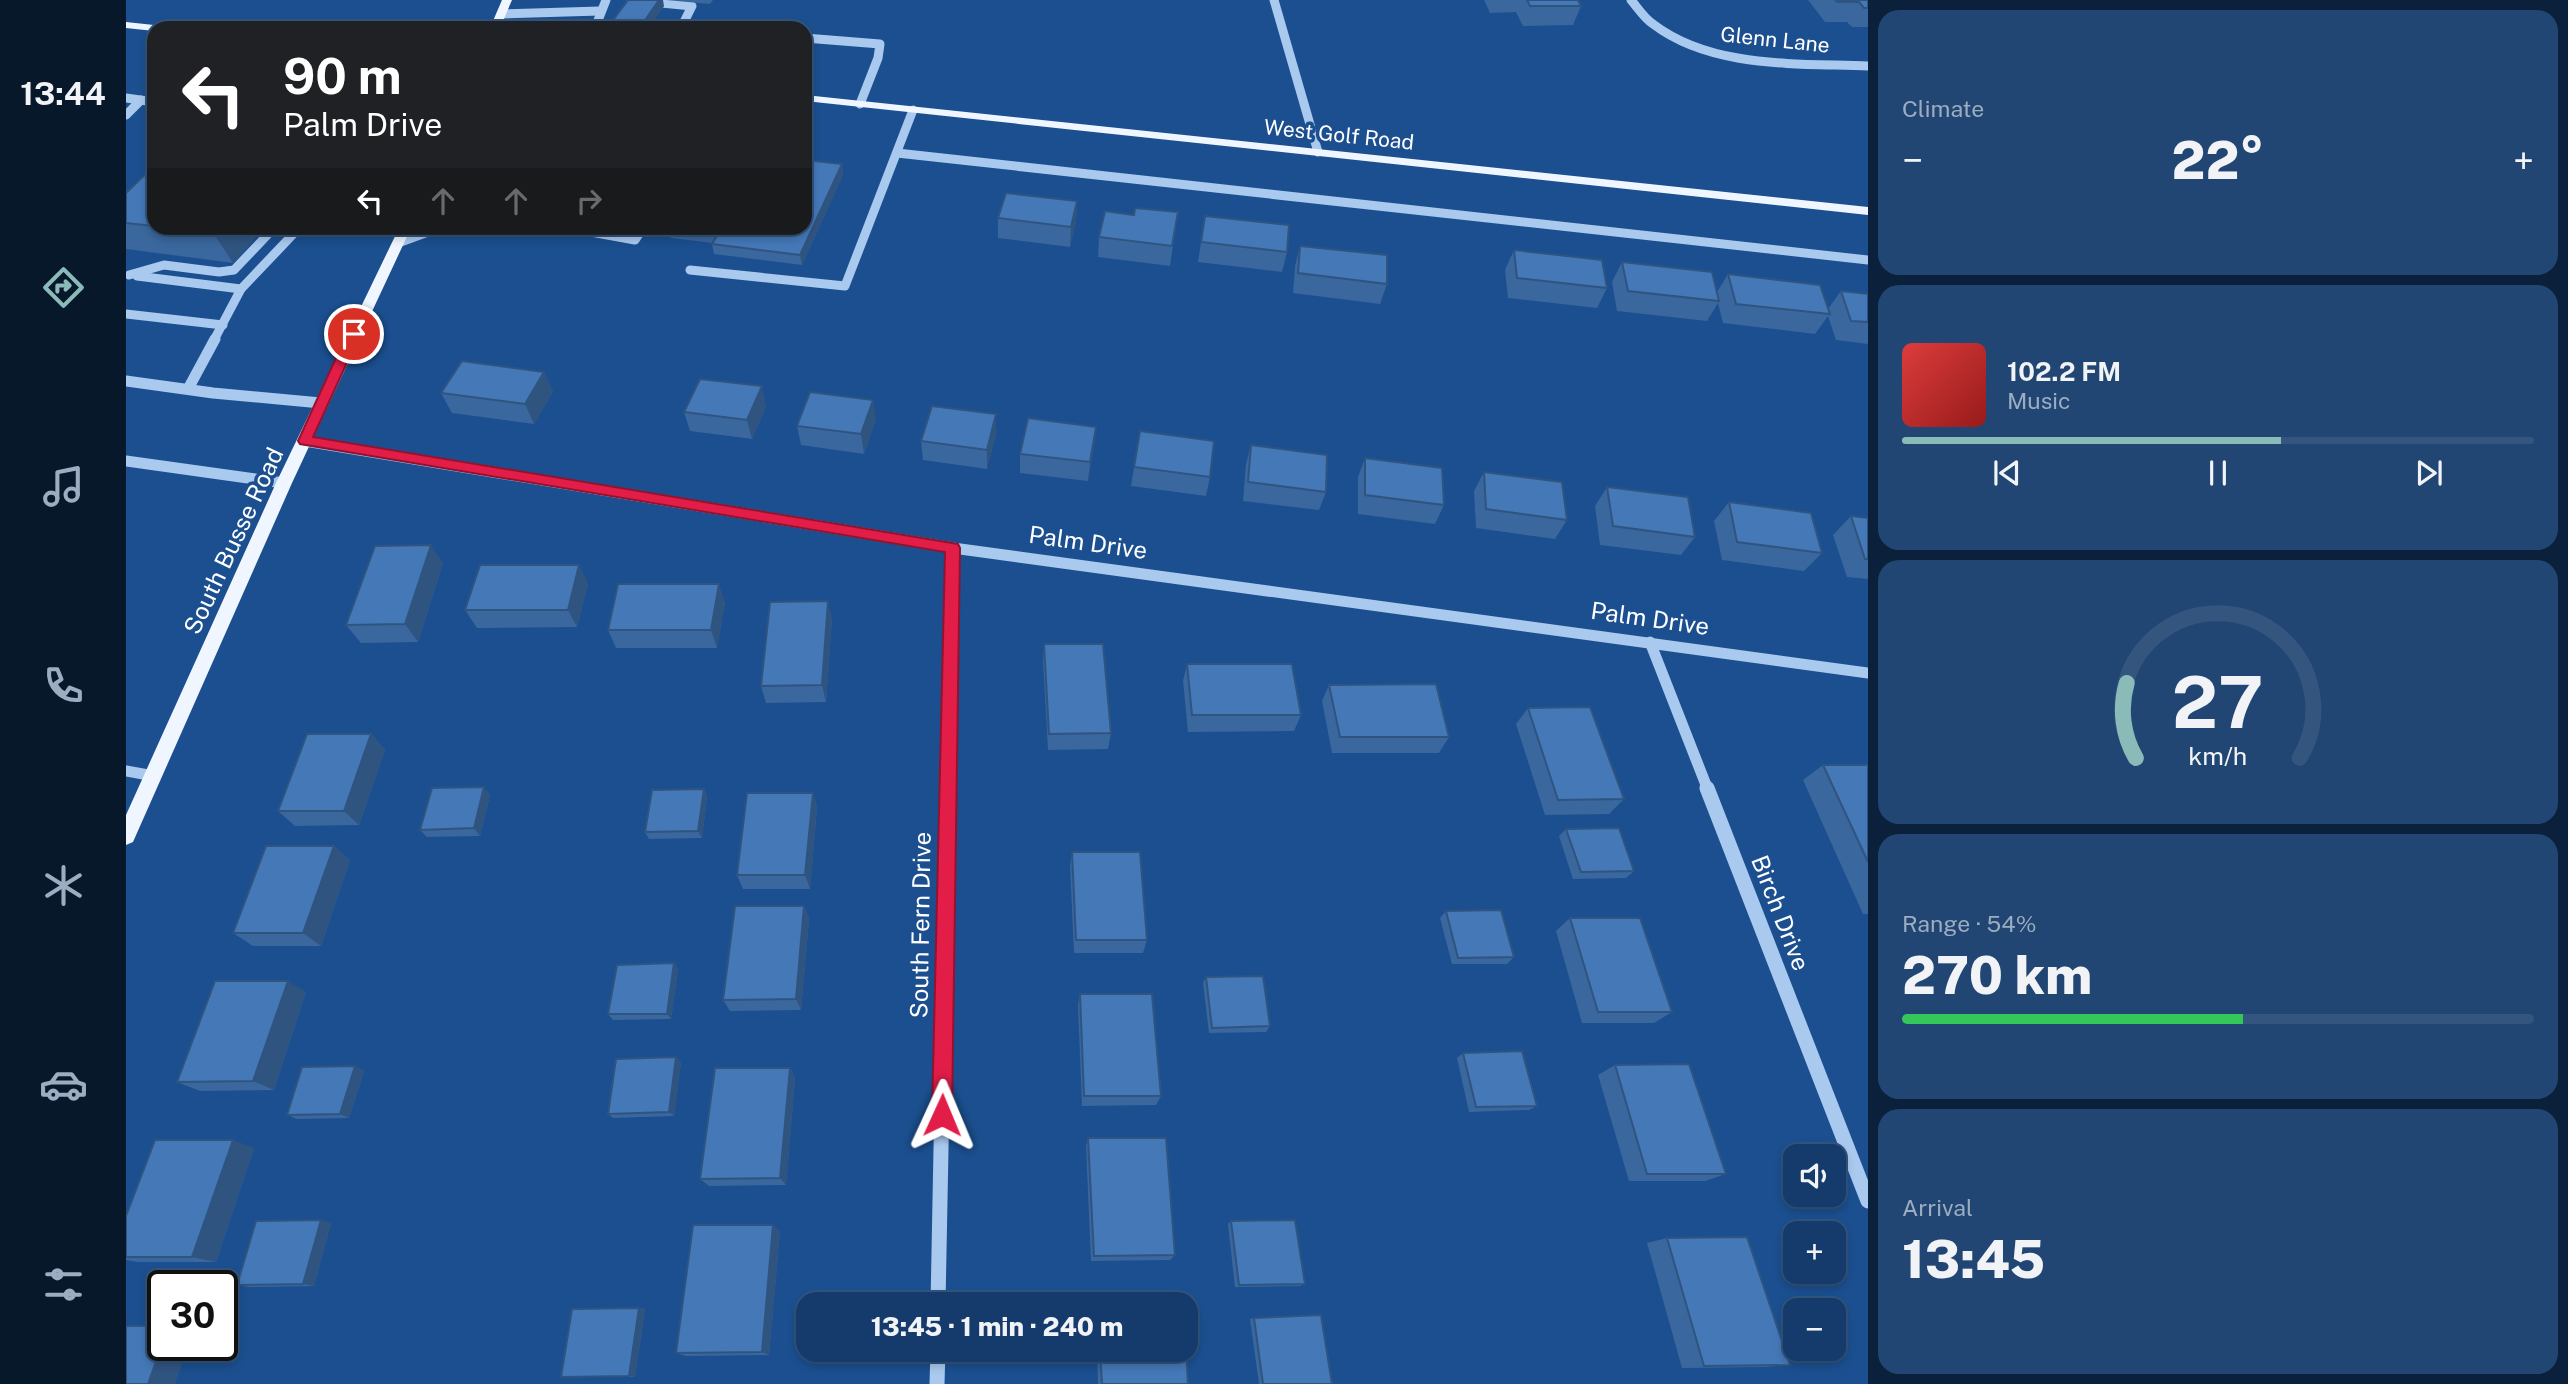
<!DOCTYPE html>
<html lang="en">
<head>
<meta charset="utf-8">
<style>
	body { margin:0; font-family:"Public Sans",sans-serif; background:#214673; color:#f1f3f6; height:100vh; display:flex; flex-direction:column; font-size:26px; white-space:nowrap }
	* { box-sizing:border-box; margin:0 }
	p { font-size:23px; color:#9dadc1 }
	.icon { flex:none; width:38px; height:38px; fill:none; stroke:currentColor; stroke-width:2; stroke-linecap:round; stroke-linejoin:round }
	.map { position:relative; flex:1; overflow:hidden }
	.panel { display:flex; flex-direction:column; gap:10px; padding:10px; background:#0b203b; width:700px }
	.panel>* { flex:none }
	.guide { position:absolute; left:21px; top:21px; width:665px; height:214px; border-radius:21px; box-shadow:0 4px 10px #0003,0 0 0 2px #33557e; background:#202124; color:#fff; overflow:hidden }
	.controls { position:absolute; left:1657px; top:1144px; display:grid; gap:14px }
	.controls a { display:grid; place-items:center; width:63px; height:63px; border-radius:14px; background:#143b6b; box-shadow:0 4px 10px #0003,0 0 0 2px #33557e; font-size:35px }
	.speed { position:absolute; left:21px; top:1270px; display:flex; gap:14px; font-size:35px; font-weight:700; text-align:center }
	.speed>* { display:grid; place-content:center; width:91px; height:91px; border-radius:50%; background:#143b6b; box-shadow:0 4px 10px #0003,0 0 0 2px #33557e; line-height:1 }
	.speed .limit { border:4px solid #111; border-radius:10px; background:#fff; color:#111 }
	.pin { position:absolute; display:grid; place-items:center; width:60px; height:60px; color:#fff; margin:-30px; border:4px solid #fff; border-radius:50%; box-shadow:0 2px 7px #0007 }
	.me { position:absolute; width:77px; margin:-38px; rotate:1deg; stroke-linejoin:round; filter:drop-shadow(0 0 5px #0008) }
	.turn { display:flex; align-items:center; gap:24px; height:147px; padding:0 21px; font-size:32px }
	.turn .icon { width:91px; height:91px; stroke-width:2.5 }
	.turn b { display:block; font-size:49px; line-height:60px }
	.lanes { display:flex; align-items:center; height:66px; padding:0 21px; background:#0003; justify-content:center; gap:35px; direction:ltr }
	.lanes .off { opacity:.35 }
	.big { font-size:52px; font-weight:800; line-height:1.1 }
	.panel .tile { flex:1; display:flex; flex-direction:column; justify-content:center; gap:10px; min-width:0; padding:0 24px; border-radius:21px; background:#214673 }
	.panel .dial { align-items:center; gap:0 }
	.dial svg { height:182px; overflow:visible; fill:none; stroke:#33557e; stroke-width:7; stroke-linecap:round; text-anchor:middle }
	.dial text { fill:#f1f3f6; stroke:none }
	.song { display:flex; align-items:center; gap:21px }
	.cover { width:84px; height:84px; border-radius:10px; background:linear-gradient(135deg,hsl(0 70% 55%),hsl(0 70% 35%)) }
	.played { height:7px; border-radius:4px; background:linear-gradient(90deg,#8bbbb9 60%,#33557e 60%) }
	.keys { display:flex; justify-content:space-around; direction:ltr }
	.heat { display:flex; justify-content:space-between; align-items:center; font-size:38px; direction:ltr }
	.charge { height:10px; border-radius:5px; background:linear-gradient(90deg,#34c759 54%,#33557e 0) }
	.trip { position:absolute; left:670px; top:1292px; width:402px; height:70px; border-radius:21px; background:#143b6b; box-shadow:0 4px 10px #0003,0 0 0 2px #33557e; font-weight:800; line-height:70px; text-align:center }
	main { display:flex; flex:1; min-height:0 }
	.menu { display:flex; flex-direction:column; width:126px; justify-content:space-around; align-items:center; background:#08182b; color:#9dadc1 }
	.menu .icon { width:49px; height:49px }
	.menu .selected { color:#8bbbb9 }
	.menu b { font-size:32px; color:#f1f3f6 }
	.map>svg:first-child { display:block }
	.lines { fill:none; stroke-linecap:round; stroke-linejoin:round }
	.minor-far2 { stroke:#a9c9ee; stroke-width:9 }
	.minor-far1 { stroke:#a9c9ee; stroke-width:11 }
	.minor { stroke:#a9c9ee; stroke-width:15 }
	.major { fill:#f0f6ff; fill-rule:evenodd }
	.wall { fill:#3a679d }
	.shaded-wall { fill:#305480 }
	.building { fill:#4478b7; stroke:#305480; stroke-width:2 }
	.route { fill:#e11d48; stroke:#92132f; stroke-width:2 }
	.labels { text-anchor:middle; stroke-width:7; stroke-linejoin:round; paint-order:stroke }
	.far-street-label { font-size:21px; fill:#fff; stroke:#1b4f8f }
	.street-label { font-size:24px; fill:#fff; stroke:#1b4f8f }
</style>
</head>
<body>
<main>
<nav class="menu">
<b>13:44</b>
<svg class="icon selected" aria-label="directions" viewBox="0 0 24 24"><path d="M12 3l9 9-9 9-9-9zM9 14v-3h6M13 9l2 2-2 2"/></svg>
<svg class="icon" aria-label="music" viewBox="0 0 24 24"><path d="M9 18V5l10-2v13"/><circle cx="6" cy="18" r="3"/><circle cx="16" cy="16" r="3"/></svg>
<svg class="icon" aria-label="phone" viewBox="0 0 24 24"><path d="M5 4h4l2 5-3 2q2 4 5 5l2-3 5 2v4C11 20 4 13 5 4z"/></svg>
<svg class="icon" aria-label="climate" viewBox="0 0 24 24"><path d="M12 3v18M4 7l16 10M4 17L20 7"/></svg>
<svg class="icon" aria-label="car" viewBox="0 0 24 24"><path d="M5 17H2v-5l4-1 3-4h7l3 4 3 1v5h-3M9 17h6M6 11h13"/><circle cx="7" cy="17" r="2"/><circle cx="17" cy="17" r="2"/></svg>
<svg class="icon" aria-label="filters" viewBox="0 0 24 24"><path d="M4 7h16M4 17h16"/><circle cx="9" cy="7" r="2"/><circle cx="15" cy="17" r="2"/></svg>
</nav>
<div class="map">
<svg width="1742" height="1384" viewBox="0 0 1742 1384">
	<rect width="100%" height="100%" fill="#1b4f8f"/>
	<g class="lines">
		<!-- minor-far2 -->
		<g class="minor-far2">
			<path d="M505,0L566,6L555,28"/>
			<path d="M1148,0L1192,152"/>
			<path d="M1505,0C1512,8 1518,18 1527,24C1586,69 1672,63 1742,66"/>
			<path d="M375,14L474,11"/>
			<path d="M469,28L480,0"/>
			<path d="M679,38L754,44L752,58L734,104"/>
			<path d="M0,98L28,102"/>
			<path d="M0,115L15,100"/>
			<path d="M771,153L1742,260"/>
			<path d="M443,228L509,240L517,228"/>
			<path d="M272,243L313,228"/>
			<path d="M564,270L719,286L787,110"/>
			<path d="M3,275L38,265L93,272L108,270L148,228"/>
			<path d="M11,276L115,289"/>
			<path d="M0,314L97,325"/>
			<path d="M88,340L115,289L173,228"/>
		</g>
		<!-- minor-far1 -->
		<g class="minor-far1">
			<path d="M0,381L87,393L195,403"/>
			<path d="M62,389L89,339"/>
			<path d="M179,441L827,548L1742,673"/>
			<path d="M0,461L158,483"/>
			<path d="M1524,642L1582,790"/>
			<path d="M0,771L28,776"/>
			<path d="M822,790L827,548"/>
		</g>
		<!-- minor -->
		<g class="minor">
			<path d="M1581,788L1742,1201"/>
			<path d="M812,1304L822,788"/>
			<path d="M811,1384L812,1349"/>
		</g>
		<!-- major -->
		<g class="major">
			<path d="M376,0H386L374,28H364Z"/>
			<path d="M0,22L28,25L33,28H28V31L0,28Z"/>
			<path d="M679,95L1742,207V215L679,101Z"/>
			<path d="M273,228H285L166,483L7,842L0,845V815L150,483Z"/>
		</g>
	</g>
	<!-- wall -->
	<g class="wall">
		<path d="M540,0H587L584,4Z"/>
		<path d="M1358,0H1452L1455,6L1447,25L1397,26L1390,12L1364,13Z"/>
		<path d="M1682,0H1742V27H1726L1721,22H1699Z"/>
		<path d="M538,6L523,28H487L485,23Z"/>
		<path d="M716,164L717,175L676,265L588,254L586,244L587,243L545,238L543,228Z"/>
		<path d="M28,166V228H138L107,263L0,249V193Z"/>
		<path d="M951,201L950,221L944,247L872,238V218Z"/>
		<path d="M1052,212L1044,266L972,257L973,237L1008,215Z"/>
		<path d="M1079,216L1161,252L1156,272L1072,262Z"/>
		<path d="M1174,246L1261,284L1254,304L1167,293L1169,266Z"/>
		<path d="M1388,250L1481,288L1471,308L1382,298L1379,270Z"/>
		<path d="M1496,262L1591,292L1602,274L1702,309L1715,291L1742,294V344L1710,340L1702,316L1689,334L1597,323L1592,303L1581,321L1491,311L1486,282Z"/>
		<path d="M427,391L408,424L326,413L315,393Z"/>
		<path d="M640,406L626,439L564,431L558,412Z"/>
		<path d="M870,414V434L861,469L797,460L795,441Z"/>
		<path d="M750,419L738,454L675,445L671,426Z"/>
		<path d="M970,427L968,446L962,481L894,473V454Z"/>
		<path d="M1014,431L1084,477L1080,496L1005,486Z"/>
		<path d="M1125,445L1200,492L1193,510L1117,501L1120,464Z"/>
		<path d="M1239,458L1318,505L1309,524L1232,514V477Z"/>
		<path d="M1358,472L1441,520L1429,539L1350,528L1348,491Z"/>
		<path d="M1481,487L1569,537L1555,555L1474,545L1469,506Z"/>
		<path d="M1603,502L1696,553L1678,571L1596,560L1588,521Z"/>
		<path d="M1725,516L1742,518V579L1721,577L1707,535Z"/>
		<path d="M317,563L292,642L235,643L220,625Z"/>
		<path d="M462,583L451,627L351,628L339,610Z"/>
		<path d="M599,602L591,648H490L482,630Z"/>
		<path d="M706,618L700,702L640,703L635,686Z"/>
		<path d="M918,644L985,733L982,749L922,750L917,661Z"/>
		<path d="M1061,664L1175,715L1168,731L1062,732L1057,681Z"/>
		<path d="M1203,685L1323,737L1313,753H1206L1196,701Z"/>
		<path d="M1402,708L1498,799L1483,814L1419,815L1390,724Z"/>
		<path d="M245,734L259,750L233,825L169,826L152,811Z"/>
		<path d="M1697,765H1742V914H1737L1677,780Z"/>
		<path d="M358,787L364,795L354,836L301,837L294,830Z"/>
		<path d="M578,789L581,797L576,838L523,839L519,832Z"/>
		<path d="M687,793L691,808L684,889H617L611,875Z"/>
		<path d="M1440,829L1508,871L1500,878L1447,879L1433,836Z"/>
		<path d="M208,846L224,860L195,946H127L107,933Z"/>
		<path d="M946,852L1021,940L1017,953H948L944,866Z"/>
		<path d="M678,906L683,919L675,1010L604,1011L597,1000Z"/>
		<path d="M1320,911L1388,957L1381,964H1326L1314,918Z"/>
		<path d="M1444,918L1546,1012L1528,1023H1456L1430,931Z"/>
		<path d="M548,963L552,969L545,1019L487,1020L482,1014Z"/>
		<path d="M1080,977L1144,1026L1140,1032L1083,1033L1077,983Z"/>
		<path d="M180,992L148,1090L74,1091L51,1082Z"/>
		<path d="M954,994L1035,1096L1030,1105L956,1106L952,1005Z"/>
		<path d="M1337,1053L1411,1106L1403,1110L1343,1112L1331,1058Z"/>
		<path d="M555,1062L548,1116L487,1118L482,1114Z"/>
		<path d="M1489,1065L1600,1174L1579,1181H1503L1472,1075Z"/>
		<path d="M229,1066L238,1071L223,1118L171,1119L161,1115Z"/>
		<path d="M664,1068L669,1078L660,1185L583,1186L574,1179Z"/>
		<path d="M962,1138L1049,1255L1044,1260L965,1261L960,1146Z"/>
		<path d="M128,1148L90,1262H11L0,1260V1216Z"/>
		<path d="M1105,1221L1179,1284L1174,1286L1109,1287L1102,1224Z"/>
		<path d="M205,1223L188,1286L123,1287L111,1285Z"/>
		<path d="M654,1231L643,1355L560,1356L550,1353Z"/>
		<path d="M1541,1238L1664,1365L1639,1367L1556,1368L1521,1243Z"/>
		<path d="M513,1308L519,1309L509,1377H435Z"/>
		<path d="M1128,1318L1206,1384H1133L1124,1319Z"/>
		<path d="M971,1349H1060L1062,1384H972Z"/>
	</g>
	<!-- shaded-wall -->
	<g class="shaded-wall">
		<path d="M533,0H537L538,6L523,28H516L515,26Z"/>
		<path d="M716,164L717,175L676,265L674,255Z"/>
		<path d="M951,201L950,221L944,247L945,227Z"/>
		<path d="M93,228H138L107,263L88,234Z"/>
		<path d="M418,372L427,391L408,424L399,404Z"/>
		<path d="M636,386L640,406L626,439L621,420Z"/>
		<path d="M747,400L750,419L738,454L735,434Z"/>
		<path d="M870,414V434L861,469V450Z"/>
		<path d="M970,427L968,446L962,481L964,462Z"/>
		<path d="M305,545L317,563L292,642L279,624Z"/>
		<path d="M453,565L462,583L451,627L442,610Z"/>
		<path d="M593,584L599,602L591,648L585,630Z"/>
		<path d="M702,601L706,618L700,702L696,685Z"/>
		<path d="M245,734L259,750L233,825L218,811Z"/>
		<path d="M358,787L364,795L354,836L348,828Z"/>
		<path d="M578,789L581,797L576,838L572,831Z"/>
		<path d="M687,793L691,808L684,889L679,875Z"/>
		<path d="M208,846L224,860L195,946L177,933Z"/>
		<path d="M678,906L683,919L675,1010L670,999Z"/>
		<path d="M548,963L552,969L545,1019L541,1014Z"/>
		<path d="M162,981L180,992L148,1090L127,1081Z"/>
		<path d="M550,1057L555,1062L548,1116L543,1112Z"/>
		<path d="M229,1066L238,1071L223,1118L214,1114Z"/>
		<path d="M664,1068L669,1078L660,1185L654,1178Z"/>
		<path d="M107,1140L128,1148L90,1262L66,1257Z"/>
		<path d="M195,1220L205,1223L188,1286L177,1284Z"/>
		<path d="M647,1225L654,1231L643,1355L636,1352Z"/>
		<path d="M513,1308L519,1309L509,1377L503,1376Z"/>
		<path d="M37,1342V1346H62L49,1384H22Z"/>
	</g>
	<!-- building -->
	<g class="building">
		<path d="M502,0H533L515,26L485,23Z"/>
		<path d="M1401,0H1452L1455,6H1404Z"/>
		<path d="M1709,0H1742V8H1738L1733,2H1711Z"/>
		<path d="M679,160L716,164L674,255L586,244L592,234L542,228H679Z"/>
		<path d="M28,166V226L0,223V193Z"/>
		<path d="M880,193L951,201L945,227L872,218Z"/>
		<path d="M1009,208L1052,212L1046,246L973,237L979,211L1008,215Z"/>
		<path d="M1079,216L1163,225L1161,252L1075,242Z"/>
		<path d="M38,228H93L88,234Z"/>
		<path d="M1174,246L1261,255V284L1172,273Z"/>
		<path d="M1388,250L1476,260L1481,288L1391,278Z"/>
		<path d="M1496,262L1586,272L1593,301L1502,291Z"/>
		<path d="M1602,274L1694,285L1704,314L1610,304Z"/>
		<path d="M1715,291L1742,294V322L1725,321Z"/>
		<path d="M336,361L418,372L399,404L315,393Z"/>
		<path d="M574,379L636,386L621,420L558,412Z"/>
		<path d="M684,392L747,400L735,434L671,426Z"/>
		<path d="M806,406L870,414L861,450L795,441Z"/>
		<path d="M902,418L970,427L964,462L894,454Z"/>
		<path d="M1014,431L1088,441L1084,477L1008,467Z"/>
		<path d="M1125,445L1201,455L1200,492L1122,482Z"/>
		<path d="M1239,458L1316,468L1318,505L1239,495Z"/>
		<path d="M1358,472L1436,482L1441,520L1360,509Z"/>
		<path d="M1481,487L1562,497L1569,537L1487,526Z"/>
		<path d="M1603,502L1685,513L1696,553L1611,542Z"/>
		<path d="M1725,516L1742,518V559H1739Z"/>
		<path d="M305,545L279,624L220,625L249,546Z"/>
		<path d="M354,565H453L442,610H339Z"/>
		<path d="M492,584H593L585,630H482Z"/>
		<path d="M702,601L696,685L635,686L644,602Z"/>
		<path d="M918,644H977L985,733L923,734Z"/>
		<path d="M1061,664H1166L1175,715H1066Z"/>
		<path d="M1310,684L1323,737H1214L1203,685Z"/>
		<path d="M1464,707L1498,799L1432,800L1402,708Z"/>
		<path d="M181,734H245L218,811H152Z"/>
		<path d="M1697,765H1742V862Z"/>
		<path d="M358,787L348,828L294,830L306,788Z"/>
		<path d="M578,789L572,831L519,832L526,790Z"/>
		<path d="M621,793H687L679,875H611Z"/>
		<path d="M1493,828L1508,871L1455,872L1440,829Z"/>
		<path d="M140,846H208L177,933H107Z"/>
		<path d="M946,852H1014L1021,940H950Z"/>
		<path d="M609,906H678L670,999L597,1000Z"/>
		<path d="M1375,910L1388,957L1332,958L1320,911Z"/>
		<path d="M1444,918H1514L1546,1012H1472Z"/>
		<path d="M548,963L541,1014H482L491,965Z"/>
		<path d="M1137,976L1144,1026L1086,1028L1080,977Z"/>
		<path d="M89,981H162L127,1081L51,1082Z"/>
		<path d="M954,994H1026L1035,1096H958Z"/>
		<path d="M1396,1051L1411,1106L1350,1107L1337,1053Z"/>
		<path d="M550,1057L543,1112L482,1114L490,1059Z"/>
		<path d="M1563,1064L1600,1174H1521L1489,1065Z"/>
		<path d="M229,1066L214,1114L161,1115L176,1067Z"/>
		<path d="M589,1068H664L654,1178L574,1179Z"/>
		<path d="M962,1138H1040L1049,1255L968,1256Z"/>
		<path d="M29,1140H107L66,1257H0V1216Z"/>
		<path d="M195,1220L177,1284L111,1285L130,1221Z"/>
		<path d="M1169,1220L1179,1284L1113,1285L1105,1221Z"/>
		<path d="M567,1225H647L636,1352L550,1353Z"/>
		<path d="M1621,1237L1664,1365L1578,1366L1541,1238Z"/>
		<path d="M513,1308L503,1376L435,1377L446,1309Z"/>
		<path d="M1195,1315L1206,1384H1137L1128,1318Z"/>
		<path d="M0,1326H37V1342L22,1384H0Z"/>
		<path d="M974,1349H1060L1062,1384H976Z"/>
	</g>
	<!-- route -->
	<path class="route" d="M228,330L234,334L187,437L832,544L834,548L826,1115L823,1122L816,1125L809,1122L806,1115L819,552L174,444L172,441L221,334Z"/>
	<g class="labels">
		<!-- far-street labels -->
		<g class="far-street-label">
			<text transform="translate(1649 40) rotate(6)" y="7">Glenn Lane</text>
			<text transform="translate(1213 135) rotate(6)" y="7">West Golf Road</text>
		</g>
		<!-- street labels -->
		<g class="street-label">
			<text transform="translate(108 541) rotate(-65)" y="8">South Busse Road</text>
			<text transform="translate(962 543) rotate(8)" y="8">Palm Drive</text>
			<text transform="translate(1524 619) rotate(8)" y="8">Palm Drive</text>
			<text transform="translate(1654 913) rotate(69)" y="8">Birch Drive</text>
			<text transform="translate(795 925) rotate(-89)" y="8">South Fern Drive</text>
		</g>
	</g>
</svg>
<div class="controls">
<a><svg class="icon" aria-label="sound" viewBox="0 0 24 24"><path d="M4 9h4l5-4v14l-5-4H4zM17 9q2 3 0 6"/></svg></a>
<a>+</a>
<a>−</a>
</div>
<div class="speed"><div class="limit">30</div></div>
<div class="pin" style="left:228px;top:334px;background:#d93025"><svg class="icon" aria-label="arrive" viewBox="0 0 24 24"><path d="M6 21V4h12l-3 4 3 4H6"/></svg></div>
<svg class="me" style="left:816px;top:1115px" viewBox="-20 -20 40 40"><path d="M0-17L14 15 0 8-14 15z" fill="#e11d48" stroke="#fff" stroke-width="4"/></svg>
<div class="trip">13:45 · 1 min · 240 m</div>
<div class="guide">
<div class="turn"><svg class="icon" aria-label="left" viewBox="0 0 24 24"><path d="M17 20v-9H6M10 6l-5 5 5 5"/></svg><div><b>90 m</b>Palm Drive</div></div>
<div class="lanes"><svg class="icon" aria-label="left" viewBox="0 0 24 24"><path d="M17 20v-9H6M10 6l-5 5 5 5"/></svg><svg class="icon off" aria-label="ahead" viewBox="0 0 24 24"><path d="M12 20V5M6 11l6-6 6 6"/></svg><svg class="icon off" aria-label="ahead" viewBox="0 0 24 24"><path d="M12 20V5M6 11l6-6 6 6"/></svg><svg class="icon off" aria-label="right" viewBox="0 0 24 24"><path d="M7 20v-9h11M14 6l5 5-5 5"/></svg></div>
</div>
</div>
<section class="panel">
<div class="tile"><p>Climate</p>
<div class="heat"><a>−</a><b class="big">22°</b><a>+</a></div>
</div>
<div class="tile">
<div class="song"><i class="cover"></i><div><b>102.2 FM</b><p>Music</p></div></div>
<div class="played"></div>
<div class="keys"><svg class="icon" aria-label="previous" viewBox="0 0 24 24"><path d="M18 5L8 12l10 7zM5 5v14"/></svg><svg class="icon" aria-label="pause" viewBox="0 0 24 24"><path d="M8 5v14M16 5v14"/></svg><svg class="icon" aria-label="next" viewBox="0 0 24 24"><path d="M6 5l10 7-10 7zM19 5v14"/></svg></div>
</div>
<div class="tile dial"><svg viewBox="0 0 100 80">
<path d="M14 69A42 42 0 1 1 86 69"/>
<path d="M14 69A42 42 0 0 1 10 36" stroke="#8bbbb9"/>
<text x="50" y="56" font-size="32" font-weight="700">27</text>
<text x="50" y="72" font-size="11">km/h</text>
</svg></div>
<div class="tile"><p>Range · 54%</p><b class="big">270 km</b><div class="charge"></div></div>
<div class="tile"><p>Arrival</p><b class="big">13:45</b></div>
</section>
</main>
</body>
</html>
